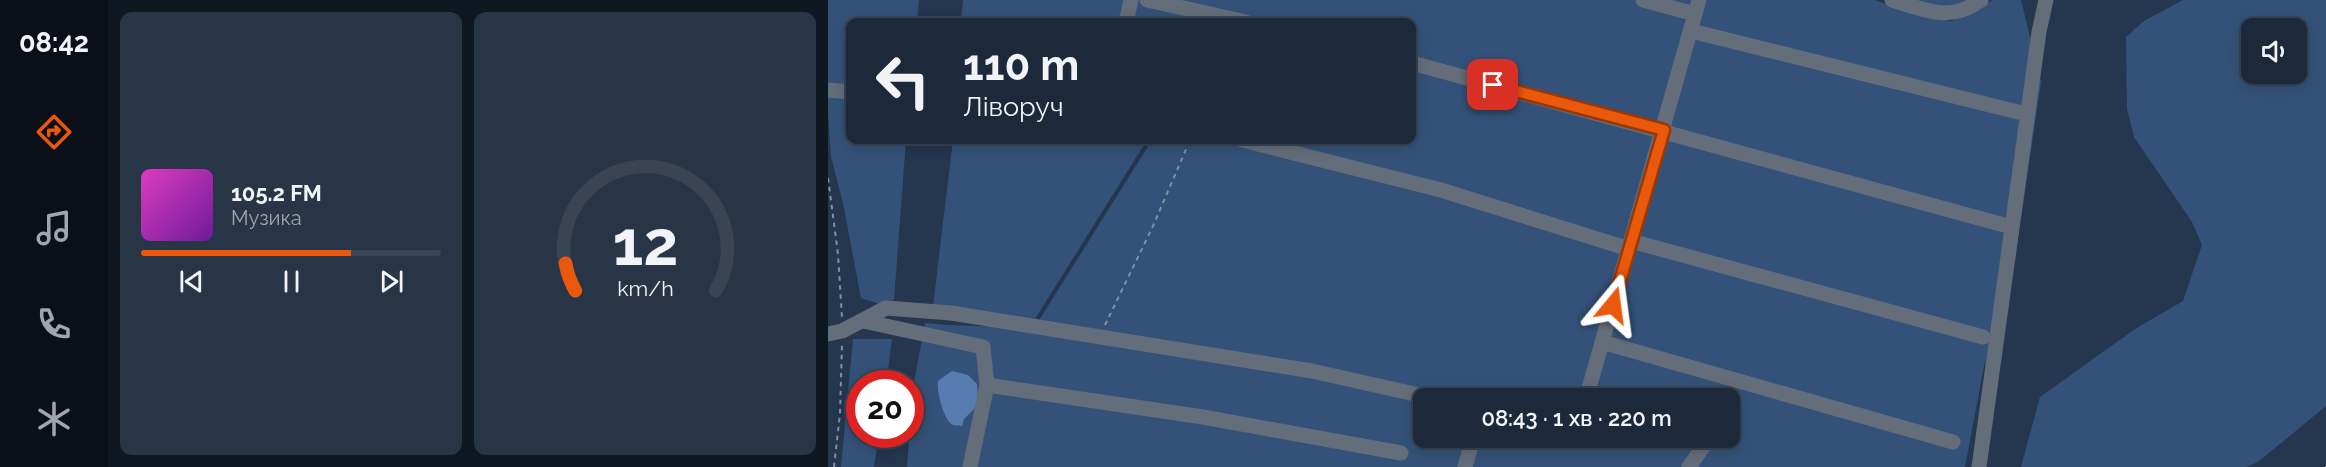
<!DOCTYPE html>
<html lang="uk">
<head>
<meta charset="utf-8">
<style>
	body { margin:0; font-family:Raleway,sans-serif; background:#283546; color:#f1f3f6; height:100vh; display:flex; flex-direction:column; font-size:22px; white-space:nowrap }
	* { box-sizing:border-box; margin:0 }
	p { font-size:20px; color:#a0a6af }
	.icon { flex:none; width:33px; height:33px; fill:none; stroke:currentColor; stroke-width:2; stroke-linecap:round; stroke-linejoin:round }
	.map { position:relative; flex:1; overflow:hidden }
	.sheet { display:flex; flex-direction:column; gap:12px; padding:12px; background:#0f1720; width:720px }
	.sheet>* { flex:none }
	.top-card { position:absolute; left:18px; top:18px; width:570px; height:126px; border-radius:12px; box-shadow:0 3px 15px #0003,0 0 0 2px #394555; background:#1b293b; color:#f1f3f6; overflow:hidden }
	.tools { position:absolute; left:1413px; top:18px; display:grid; gap:12px }
	.tools a { display:grid; place-items:center; width:66px; height:66px; border-radius:12px; background:#1b293b; box-shadow:0 3px 15px #0003,0 0 0 2px #394555; font-size:30px }
	.speed { position:absolute; left:18px; top:370px; display:flex; gap:12px; font-size:30px; font-weight:700; text-align:center }
	.speed>* { display:grid; place-content:center; width:78px; height:78px; border-radius:50%; background:#1b293b; box-shadow:0 3px 15px #0003,0 0 0 2px #394555; line-height:1 }
	.speed .limit { border:9px solid #d22; background:#fff; color:#111 }
	.pin { position:absolute; display:grid; place-items:center; width:51px; height:51px; color:#fff; margin:-26px; border-radius:12px; box-shadow:0 3px 9px #0006 }
	.me { position:absolute; width:66px; margin:-33px; rotate:16deg; stroke-linejoin:round; filter:drop-shadow(0 0 4px #0008) }
	.turn { display:flex; align-items:center; gap:21px; height:126px; padding:0 18px; font-size:27px }
	.turn .icon { width:78px; height:78px; stroke-width:2.5 }
	.turn b { display:block; font-size:42px; line-height:51px }
	.sheet .tile { flex:1; display:flex; flex-direction:column; justify-content:center; gap:9px; min-width:0; padding:0 21px; border-radius:12px; background:#283546 }
	.sheet .dial { align-items:center; gap:0 }
	.dial svg { height:156px; overflow:visible; fill:none; stroke:#394555; stroke-width:7; stroke-linecap:round; text-anchor:middle }
	.dial text { fill:#f1f3f6; stroke:none }
	.song { display:flex; align-items:center; gap:18px }
	.cover { width:72px; height:72px; border-radius:9px; background:linear-gradient(135deg,hsl(310 70% 55%),hsl(280 70% 35%)) }
	.played { height:6px; border-radius:3px; background:linear-gradient(90deg,#ea580c 70%,#394555 70%) }
	.keys { display:flex; justify-content:space-around; direction:ltr }
	.sheet .tiles { flex:1; display:grid; gap:12px; grid-template-columns:repeat(2,1fr) }
	.trip { position:absolute; left:585px; top:388px; width:327px; height:60px; border-radius:12px; background:#1b293b; box-shadow:0 3px 15px #0003,0 0 0 2px #394555; font-weight:600; line-height:60px; text-align:center }
	main { display:flex; flex:1; min-height:0 }
	.dock { display:flex; flex-direction:column; width:108px; justify-content:space-around; align-items:center; background:#0b1018; color:#a0a6af }
	.dock .icon { width:42px; height:42px }
	.dock .active { color:#ea580c }
	.dock b { font-size:27px; color:#f1f3f6 }
	.map>svg:first-child { display:block }
	.green { fill:#345279; fill-rule:evenodd }
	.water { fill:#577db0 }
	.lines { fill:none; stroke-linecap:round; stroke-linejoin:round }
	.path { stroke:#8291a3; stroke-width:2; stroke-dasharray:4.5 4.5; stroke-linecap:butt }
	.minor { stroke:#646d7a; stroke-width:15 }
	.route-casing { stroke:#983908; stroke-width:15 }
	.route { stroke:#ea580c; stroke-width:10 }
</style>
</head>
<body>
<main>
<nav class="dock">
<b>08:42</b>
<svg class="icon active" aria-label="directions" viewBox="0 0 24 24"><path d="M12 3l9 9-9 9-9-9zM9 14v-3h6M13 9l2 2-2 2"/></svg>
<svg class="icon" aria-label="music" viewBox="0 0 24 24"><path d="M9 18V5l10-2v13"/><circle cx="6" cy="18" r="3"/><circle cx="16" cy="16" r="3"/></svg>
<svg class="icon" aria-label="phone" viewBox="0 0 24 24"><path d="M5 4h4l2 5-3 2q2 4 5 5l2-3 5 2v4C11 20 4 13 5 4z"/></svg>
<svg class="icon" aria-label="climate" viewBox="0 0 24 24"><path d="M12 3v18M4 7l16 10M4 17L20 7"/></svg>
</nav>
<section class="sheet">
<div class="tiles">
<div class="tile">
<div class="song"><i class="cover"></i><div><b>105.2 FM</b><p>Музика</p></div></div>
<div class="played"></div>
<div class="keys"><svg class="icon" aria-label="previous" viewBox="0 0 24 24"><path d="M18 5L8 12l10 7zM5 5v14"/></svg><svg class="icon" aria-label="pause" viewBox="0 0 24 24"><path d="M8 5v14M16 5v14"/></svg><svg class="icon" aria-label="next" viewBox="0 0 24 24"><path d="M6 5l10 7-10 7zM19 5v14"/></svg></div>
</div>
<div class="tile dial"><svg viewBox="0 0 100 80">
<path d="M14 69A42 42 0 1 1 86 69"/>
<path d="M14 69A42 42 0 0 1 9 55" stroke="#ea580c"/>
<text x="50" y="56" font-size="32" font-weight="700">12</text>
<text x="50" y="72" font-size="11">km/h</text>
</svg></div>
</div>
</section>
<div class="map">
<svg width="1498" height="467" viewBox="0 0 1498 467">
	<rect width="100%" height="100%" fill="#24374f"/>
	<!-- green -->
	<g class="green">
		<path d="M0,0H91L89,22H22V140H78L66,300L51,304L33,298L15,203L3,157L0,113Z"/>
		<path d="M135,0H297L292,22H133Z"/>
		<path d="M300,0H1047L1089,15L1123,21L1165,0H1193L1213,82L1185,273L1156,366L1137,467H79L85,388L97,323C133,327 169,325 205,330L324,140H584V22H295ZM596,399H902V438H596Z"/>
		<path d="M1086,0H1140C1123,13 1105,6 1086,0Z"/>
		<path d="M1355,0H1498V406L1430,462L1419,467H1193L1212,397L1307,329L1355,301L1374,245L1364,222L1306,137L1299,109L1298,37L1316,21ZM1424,28H1468V74H1424Z"/>
		<path d="M125,140H319L207,319L105,306Z"/>
		<path d="M25,339H64L58,384H32V435H51L46,467H13Z"/>
	</g>
	<!-- water -->
	<path class="water" d="M124,371L140,375L149,384L150,405L136,419L134,426C131,425 128,426 125,425C116,421 108,390 110,381Z"/>
	<g class="lines">
		<!-- path -->
		<g class="path">
			<path d="M0,178L10,254L14,318"/>
			<path d="M277,325L325,226L362,140"/>
			<path d="M6,467L12,413L14,345"/>
			<path d="M1497,467H1498"/>
		</g>
		<!-- minor -->
		<g class="minor">
			<path d="M319,0L418,22"/>
			<path d="M815,0L867,14"/>
			<path d="M1064,0C1098,10 1122,23 1153,0"/>
			<path d="M298,22L303,0"/>
			<path d="M863,31L1190,112"/>
			<path d="M584,63L1176,225"/>
			<path d="M0,90L22,92"/>
			<path d="M414,140L613,190L801,249"/>
			<path d="M803,241L1155,337"/>
			<path d="M35,321L155,347L159,385L142,467"/>
			<path d="M0,334L14,331L58,308L123,313L484,371L609,399"/>
			<path d="M774,342L1125,442"/>
			<path d="M159,385L375,417L573,453"/>
			<path d="M758,399L871,0"/>
			<path d="M637,467L645,438"/>
			<path d="M861,467L877,444"/>
			<path d="M1151,467L1211,32L1218,0"/>
		</g>
	</g>
	<g class="lines">
		<!-- route casing -->
		<g class="route-casing">
			<path id="route" d="M665,85L836,130L785,305"/>
		</g>
		<!-- route -->
		<use href="#route" class="route"/>
	</g>
</svg>
<div class="tools">
<a><svg class="icon" aria-label="sound" viewBox="0 0 24 24"><path d="M4 9h4l5-4v14l-5-4H4zM17 9q2 3 0 6"/></svg></a>
</div>
<div class="speed"><div class="limit">20</div></div>
<div class="pin" style="left:665px;top:85px;background:#d93025"><svg class="icon" aria-label="arrive" viewBox="0 0 24 24"><path d="M6 21V4h12l-3 4 3 4H6"/></svg></div>
<svg class="me" style="left:785px;top:305px" viewBox="-20 -20 40 40"><path d="M0-17L14 15 0 8-14 15z" fill="#ea580c" stroke="#fff" stroke-width="4"/></svg>
<div class="trip">08:43 · 1 хв · 220 m</div>
<div class="top-card">
<div class="turn"><svg class="icon" aria-label="left" viewBox="0 0 24 24"><path d="M17 20v-9H6M10 6l-5 5 5 5"/></svg><div><b>110 m</b>Ліворуч</div></div>
</div>
</div>
</main>
</body>
</html>
